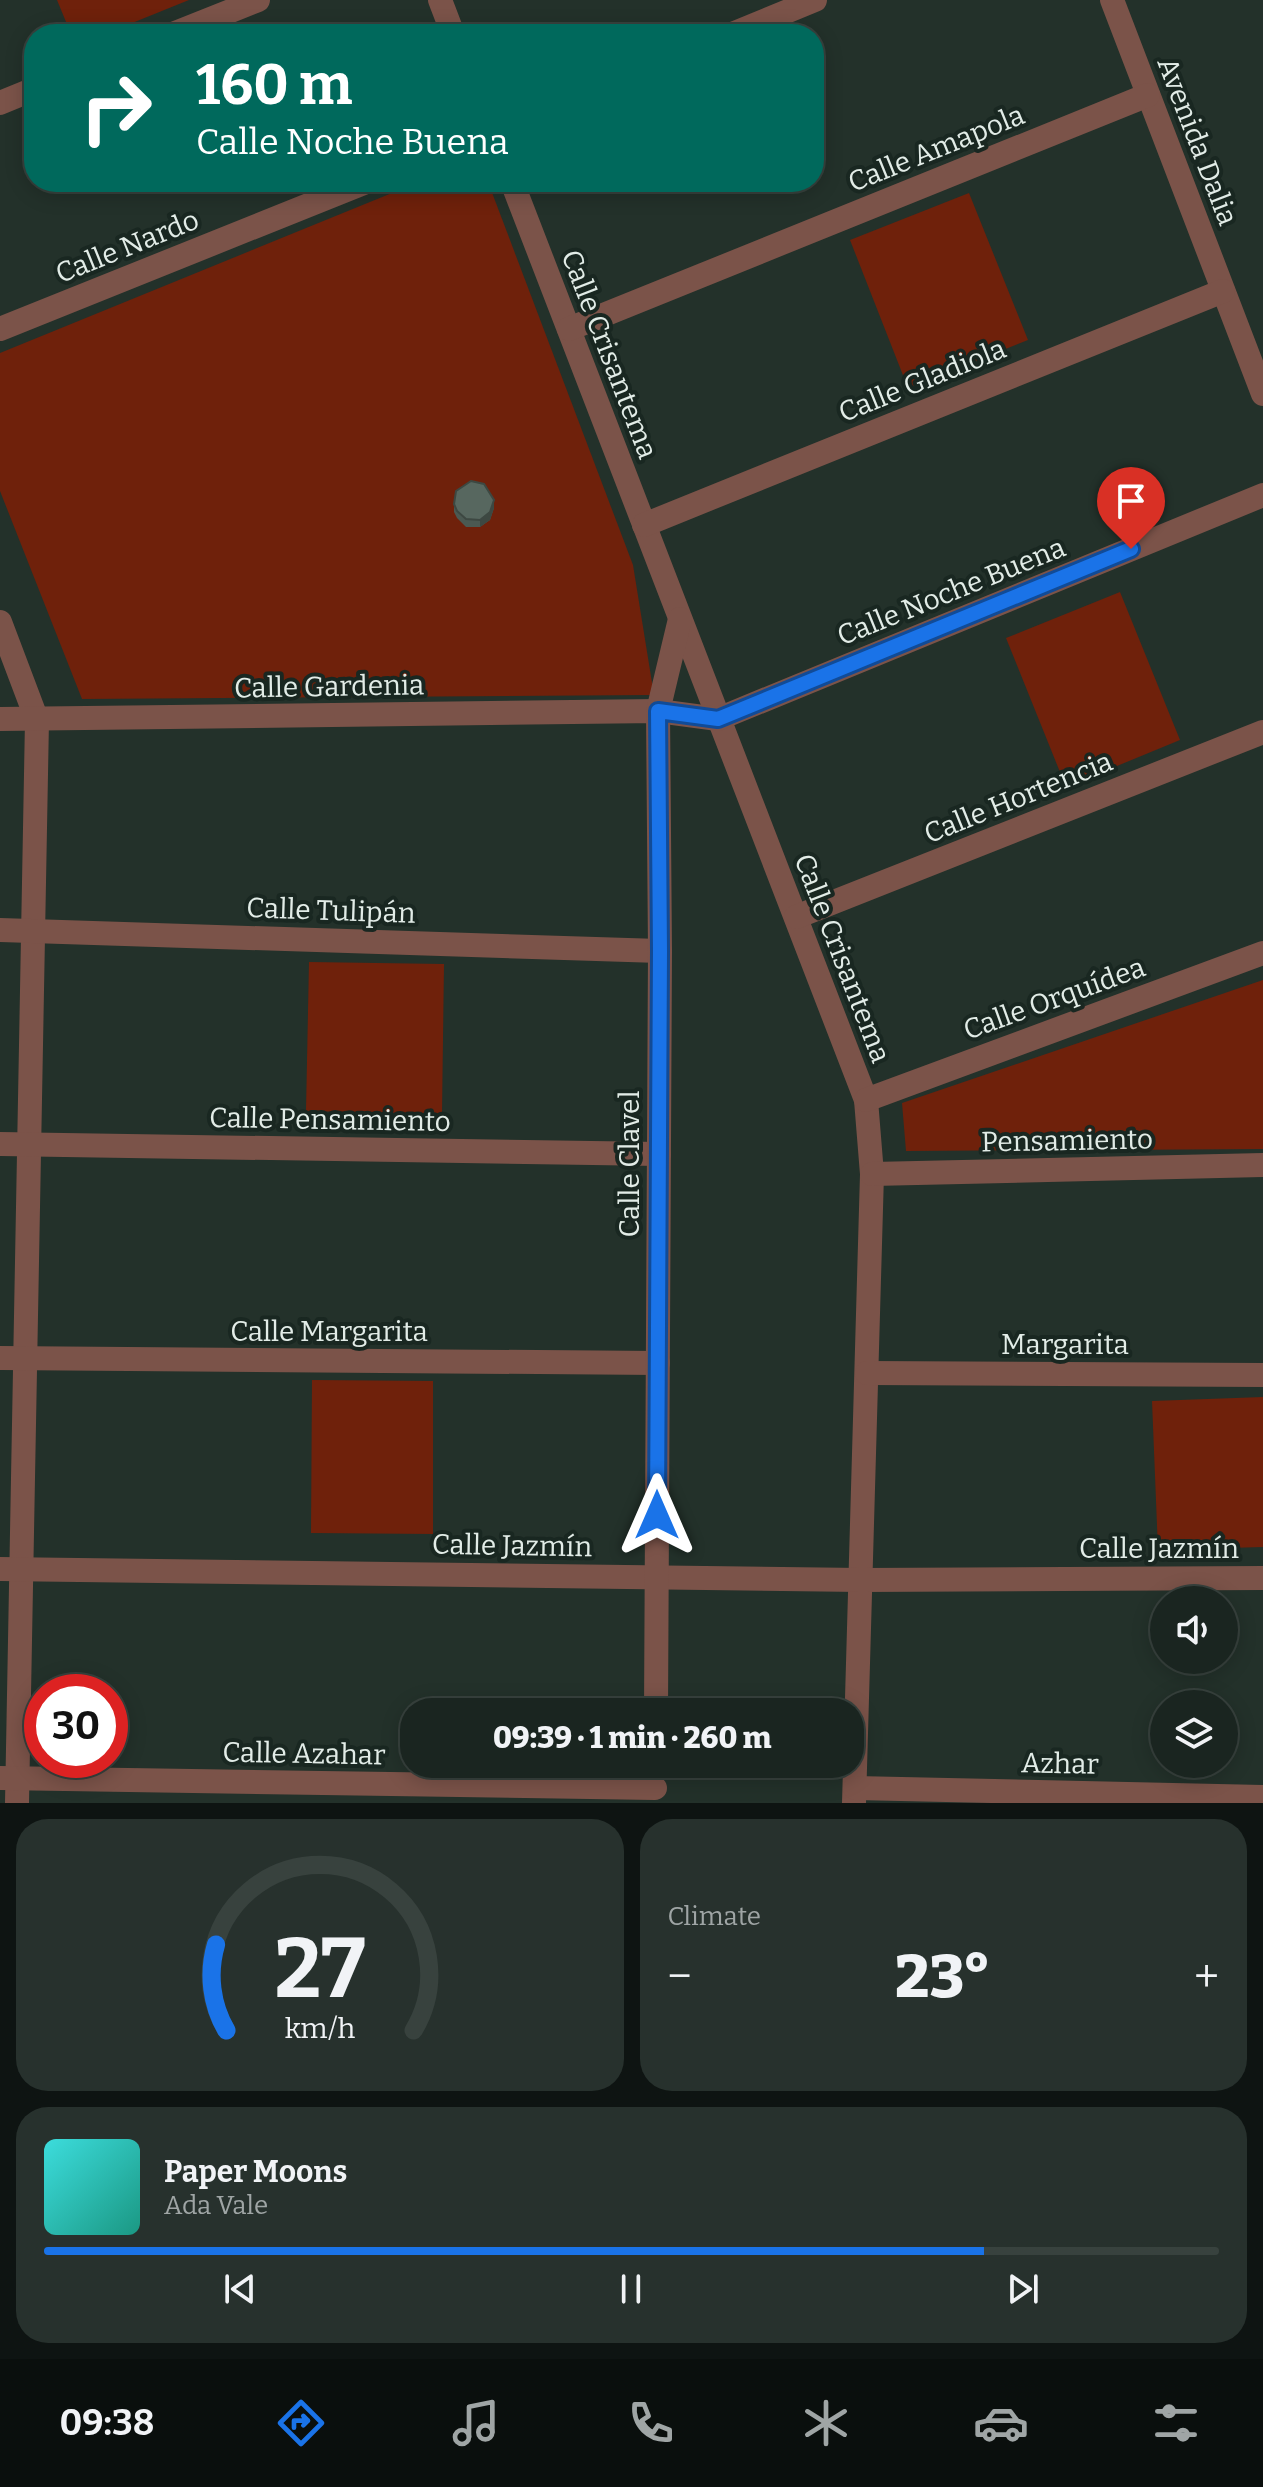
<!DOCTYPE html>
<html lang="en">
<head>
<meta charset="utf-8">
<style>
	body { margin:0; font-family:Bitter,serif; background:#27312d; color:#f1f3f6; height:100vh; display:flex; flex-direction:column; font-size:30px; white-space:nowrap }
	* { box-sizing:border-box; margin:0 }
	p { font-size:26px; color:#9fa5a5 }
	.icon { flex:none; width:44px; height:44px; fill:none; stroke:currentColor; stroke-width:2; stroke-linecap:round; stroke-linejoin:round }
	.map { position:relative; height:1803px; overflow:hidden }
	.details { display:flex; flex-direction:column; gap:16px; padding:16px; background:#0e1412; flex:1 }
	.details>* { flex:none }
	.guide { position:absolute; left:24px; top:24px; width:800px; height:168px; border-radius:32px; box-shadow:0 4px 20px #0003,0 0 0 2px #38423e; background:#00695c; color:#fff; overflow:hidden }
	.buttons { position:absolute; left:1150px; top:1586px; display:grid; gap:16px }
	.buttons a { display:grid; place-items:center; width:88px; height:88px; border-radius:50%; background:#1a2520; box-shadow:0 4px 20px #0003,0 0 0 2px #38423e; font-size:40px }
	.speed { position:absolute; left:24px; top:1674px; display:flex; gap:16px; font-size:40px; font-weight:700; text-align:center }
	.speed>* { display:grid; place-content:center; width:104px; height:104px; border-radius:50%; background:#1a2520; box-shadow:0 4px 20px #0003,0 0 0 2px #38423e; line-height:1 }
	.speed .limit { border:12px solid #d22; background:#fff; color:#111 }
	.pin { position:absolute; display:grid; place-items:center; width:68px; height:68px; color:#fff; margin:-82px -34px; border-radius:50% 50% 50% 0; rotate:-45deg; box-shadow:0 0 8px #0007 }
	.pin .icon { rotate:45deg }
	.me { position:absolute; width:88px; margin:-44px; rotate:0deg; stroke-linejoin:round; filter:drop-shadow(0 0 6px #0008) }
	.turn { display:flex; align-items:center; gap:28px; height:168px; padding:0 40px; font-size:36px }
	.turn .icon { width:104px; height:104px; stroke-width:2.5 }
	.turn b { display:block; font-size:56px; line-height:68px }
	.big { font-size:60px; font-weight:800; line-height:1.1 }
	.details .tile { flex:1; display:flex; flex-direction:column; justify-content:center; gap:12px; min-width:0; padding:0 28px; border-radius:32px; background:#27312d }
	.details .dial { align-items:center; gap:0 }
	.dial svg { height:208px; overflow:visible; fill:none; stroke:#38423e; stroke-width:7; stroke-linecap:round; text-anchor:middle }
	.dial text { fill:#f1f3f6; stroke:none }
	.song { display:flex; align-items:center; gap:24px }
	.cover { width:96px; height:96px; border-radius:12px; background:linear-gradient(135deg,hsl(180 70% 55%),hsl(170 70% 35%)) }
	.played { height:8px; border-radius:4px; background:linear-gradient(90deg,#1a73e8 80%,#38423e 80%) }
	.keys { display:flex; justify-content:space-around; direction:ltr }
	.heat { display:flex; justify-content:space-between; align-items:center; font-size:44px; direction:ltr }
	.details .tiles { flex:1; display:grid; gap:16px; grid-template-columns:1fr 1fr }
	.tile:last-child { grid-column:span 2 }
	.trip { position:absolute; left:400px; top:1698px; width:464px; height:80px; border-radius:32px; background:#1a2520; box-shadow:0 4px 20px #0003,0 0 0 2px #38423e; font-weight:800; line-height:80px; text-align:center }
	.tabs { display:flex; height:128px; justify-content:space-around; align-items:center; background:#0a0f0d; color:#9fa5a5 }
	.tabs .icon { width:56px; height:56px }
	.tabs .selected { color:#1a73e8 }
	.tabs b { font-size:36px; color:#f1f3f6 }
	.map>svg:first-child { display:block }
	.green { fill:#6f210b }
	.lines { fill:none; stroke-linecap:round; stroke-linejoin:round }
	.street { stroke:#7b5349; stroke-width:24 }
	.wall { fill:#4b5952 }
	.shaded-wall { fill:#3d4842 }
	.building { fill:#57675f; stroke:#3d4842; stroke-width:2 }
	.route-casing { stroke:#114b97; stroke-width:20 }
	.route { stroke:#1a73e8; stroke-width:14 }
	.labels { text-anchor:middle; stroke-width:8; stroke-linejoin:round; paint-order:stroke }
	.street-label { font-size:28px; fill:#e2ece7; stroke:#192721 }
</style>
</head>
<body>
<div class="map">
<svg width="1263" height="1803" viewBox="0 0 1263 1803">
	<rect width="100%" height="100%" fill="#23312a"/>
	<!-- green -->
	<g class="green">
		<path d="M57,0H189L105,34H71Z"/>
		<path d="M419,182H488L633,565L654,695L82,699L0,491V353Z"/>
		<path d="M969,193L1028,340L908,388L850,240Z"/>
		<path d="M1120,592L1180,740L1066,787L1006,638Z"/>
		<path d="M309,962L444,964L442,1114L306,1111Z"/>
		<path d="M1263,980V1149L906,1151L902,1103Z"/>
		<path d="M312,1380L433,1381V1534L311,1533Z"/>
		<path d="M1263,1397V1547L1158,1550L1152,1401Z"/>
	</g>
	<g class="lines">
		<!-- street -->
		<g class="street">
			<path d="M440,0L453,34"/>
			<path d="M1112,0L1263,394"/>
			<path d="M173,34L258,0"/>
			<path d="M732,34L815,0"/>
			<path d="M0,103L34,89"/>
			<path d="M512,182L866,1100L872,1174L854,1803"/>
			<path d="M0,329L366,182"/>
			<path d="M569,329L1148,95"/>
			<path d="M644,525L1223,291"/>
			<path d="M0,622L37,720L17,1803"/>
			<path d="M0,719L658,711L718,719L1263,495"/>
			<path d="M796,917L1263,732"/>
			<path d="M0,930L660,951"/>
			<path d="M866,1100L1263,953"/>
			<path d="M0,1144L659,1154"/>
			<path d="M872,1174L1263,1165"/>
			<path d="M0,1358L658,1363"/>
			<path d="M867,1373L1263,1375"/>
			<path d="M0,1569L861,1580L1263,1578"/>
			<path d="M656,1712L660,951L658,711L680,619"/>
			<path d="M0,1778L655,1788"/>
			<path d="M855,1788L1263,1797"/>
		</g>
	</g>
	<!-- wall -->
	<path class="wall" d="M454,504L494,508L490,520L480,527H466L457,518L454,512Z"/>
	<!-- shaded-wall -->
	<path class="shaded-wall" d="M494,500V508L490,520L480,527V520Z"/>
	<!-- building -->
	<path class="building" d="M471,481L484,484L494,500L490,512L480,520L466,519L457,511L454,504L456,491Z"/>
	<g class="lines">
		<!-- route casing -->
		<g class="route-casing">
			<path id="route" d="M657,1515L660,951L658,711L718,719L1131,549"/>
		</g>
		<!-- route -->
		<use href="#route" class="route"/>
	</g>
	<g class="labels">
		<!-- street labels -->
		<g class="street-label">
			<text transform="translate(1198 141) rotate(69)" y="10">Avenida Dalia</text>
			<text transform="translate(936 148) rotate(-22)" y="10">Calle Amapola</text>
			<text transform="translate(127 246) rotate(-22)" y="10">Calle Nardo</text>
			<text transform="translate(610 354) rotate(69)" y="10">Calle Crisantema</text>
			<text transform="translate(922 380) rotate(-22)" y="10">Calle Gladiola</text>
			<text transform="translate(951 591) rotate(-22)" y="10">Calle Noche Buena</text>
			<text transform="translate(329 686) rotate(-1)" y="10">Calle Gardenia</text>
			<text transform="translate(1018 797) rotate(-22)" y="10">Calle Hortencia</text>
			<text transform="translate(331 910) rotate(2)" y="10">Calle Tulipán</text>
			<text transform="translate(843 958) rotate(69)" y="10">Calle Crisantema</text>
			<text transform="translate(1054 998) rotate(-20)" y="10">Calle Orquídea</text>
			<text transform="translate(330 1119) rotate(1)" y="10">Calle Pensamiento</text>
			<text transform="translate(1067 1140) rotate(-1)" y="10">Pensamiento</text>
			<text transform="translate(629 1164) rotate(-90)" y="10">Calle Clavel</text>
			<text x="329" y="1341">Calle Margarita</text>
			<text x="1065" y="1354">Margarita</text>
			<text transform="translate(512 1545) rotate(1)" y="10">Calle Jazmín</text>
			<text x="1159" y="1558">Calle Jazmín</text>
			<text transform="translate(304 1753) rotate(1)" y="10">Calle Azahar</text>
			<text transform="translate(1060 1763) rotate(1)" y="10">Azhar</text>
		</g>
	</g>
</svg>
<div class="buttons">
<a><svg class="icon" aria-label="sound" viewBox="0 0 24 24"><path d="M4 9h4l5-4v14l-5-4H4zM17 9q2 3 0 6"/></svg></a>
<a><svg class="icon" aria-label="layers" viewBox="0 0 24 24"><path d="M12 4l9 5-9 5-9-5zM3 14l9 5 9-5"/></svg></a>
</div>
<div class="speed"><div class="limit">30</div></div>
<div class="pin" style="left:1131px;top:549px;background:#d93025"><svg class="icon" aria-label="arrive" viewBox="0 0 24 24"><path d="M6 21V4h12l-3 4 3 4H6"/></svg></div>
<svg class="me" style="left:657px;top:1515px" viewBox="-20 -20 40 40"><path d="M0-17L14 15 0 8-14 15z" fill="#1a73e8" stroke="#fff" stroke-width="4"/></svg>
<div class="trip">09:39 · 1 min · 260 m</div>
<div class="guide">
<div class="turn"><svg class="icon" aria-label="right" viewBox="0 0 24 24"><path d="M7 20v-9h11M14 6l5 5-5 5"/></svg><div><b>160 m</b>Calle Noche Buena</div></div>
</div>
</div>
<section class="details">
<div class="tiles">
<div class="tile dial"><svg viewBox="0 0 100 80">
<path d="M14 69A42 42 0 1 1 86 69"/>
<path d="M14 69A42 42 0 0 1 10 36" stroke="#1a73e8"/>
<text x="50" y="56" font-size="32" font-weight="700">27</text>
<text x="50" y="72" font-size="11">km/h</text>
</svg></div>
<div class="tile"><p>Climate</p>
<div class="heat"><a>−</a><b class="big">23°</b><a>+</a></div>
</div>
<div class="tile">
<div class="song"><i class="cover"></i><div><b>Paper Moons</b><p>Ada Vale</p></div></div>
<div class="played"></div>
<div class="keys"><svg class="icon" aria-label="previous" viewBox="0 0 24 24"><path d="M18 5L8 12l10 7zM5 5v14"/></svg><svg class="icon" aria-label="pause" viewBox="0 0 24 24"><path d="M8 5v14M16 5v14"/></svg><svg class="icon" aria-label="next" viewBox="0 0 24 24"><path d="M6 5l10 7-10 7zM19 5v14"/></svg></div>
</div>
</div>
</section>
<nav class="tabs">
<b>09:38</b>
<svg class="icon selected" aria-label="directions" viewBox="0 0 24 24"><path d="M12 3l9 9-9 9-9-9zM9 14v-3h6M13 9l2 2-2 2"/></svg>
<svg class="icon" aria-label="music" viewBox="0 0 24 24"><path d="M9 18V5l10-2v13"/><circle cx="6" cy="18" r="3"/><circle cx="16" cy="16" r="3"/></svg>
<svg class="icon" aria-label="phone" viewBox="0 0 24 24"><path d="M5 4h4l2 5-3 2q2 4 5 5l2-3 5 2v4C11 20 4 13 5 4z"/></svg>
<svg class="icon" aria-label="climate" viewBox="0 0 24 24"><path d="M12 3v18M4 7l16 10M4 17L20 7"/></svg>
<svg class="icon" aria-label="car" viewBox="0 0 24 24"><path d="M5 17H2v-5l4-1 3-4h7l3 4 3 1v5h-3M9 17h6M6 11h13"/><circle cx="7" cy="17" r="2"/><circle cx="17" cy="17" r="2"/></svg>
<svg class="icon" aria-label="filters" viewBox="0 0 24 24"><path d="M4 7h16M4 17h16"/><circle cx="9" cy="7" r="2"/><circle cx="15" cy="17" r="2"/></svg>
</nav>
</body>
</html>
